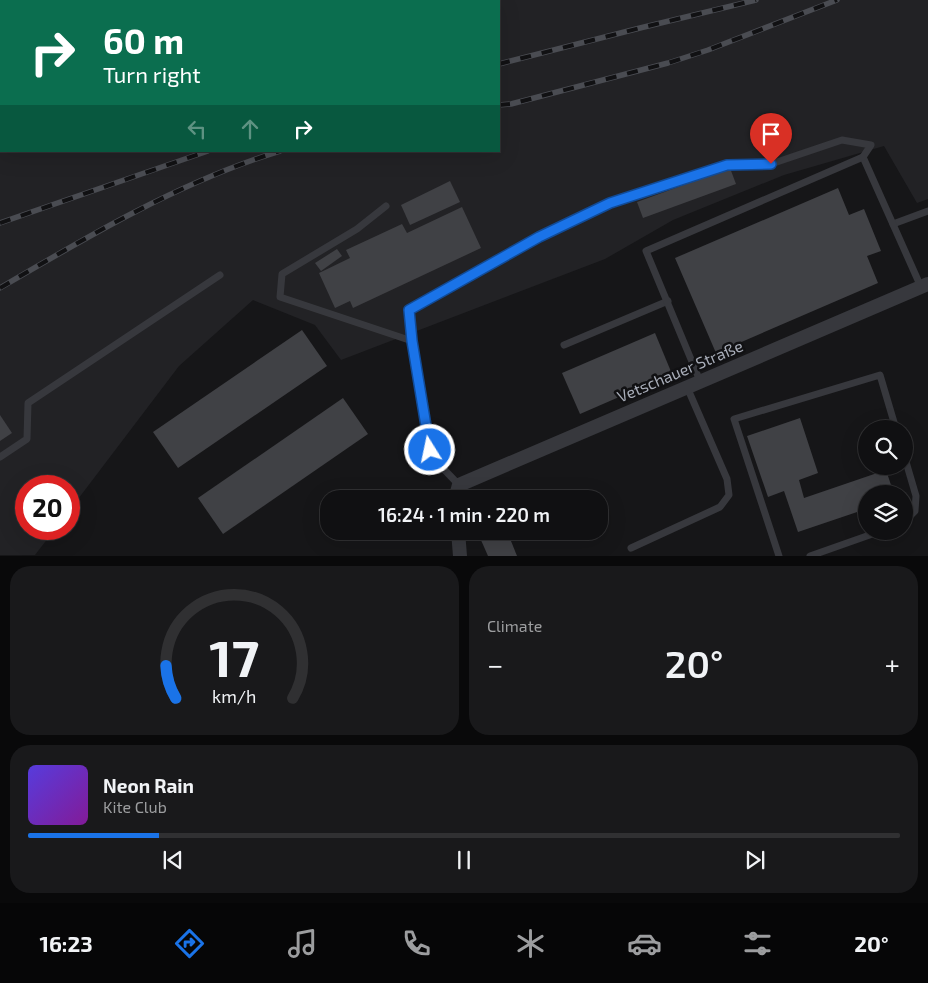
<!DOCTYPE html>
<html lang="en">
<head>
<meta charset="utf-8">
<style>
	body { margin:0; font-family:"Exo 2",sans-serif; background:#19191b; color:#f1f3f6; height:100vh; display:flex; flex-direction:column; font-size:19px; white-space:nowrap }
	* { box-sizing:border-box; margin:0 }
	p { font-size:16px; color:#9c9d9f }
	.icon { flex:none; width:28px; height:28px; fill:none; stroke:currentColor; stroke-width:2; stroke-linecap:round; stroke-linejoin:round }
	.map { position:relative; height:556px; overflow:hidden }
	.panel { display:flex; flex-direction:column; gap:10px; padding:10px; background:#09090a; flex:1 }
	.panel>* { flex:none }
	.guide { position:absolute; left:0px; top:0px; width:500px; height:152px; box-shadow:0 5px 20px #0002,0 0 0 1px #303032; background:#0b6e4f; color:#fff; overflow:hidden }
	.buttons { position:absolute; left:858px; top:420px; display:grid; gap:10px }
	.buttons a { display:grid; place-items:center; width:55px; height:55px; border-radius:50%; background:#101012; box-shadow:0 5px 20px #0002,0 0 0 1px #303032; font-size:25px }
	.speed { position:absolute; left:15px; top:475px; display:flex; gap:10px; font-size:25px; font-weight:700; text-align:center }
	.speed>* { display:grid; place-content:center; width:65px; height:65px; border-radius:50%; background:#101012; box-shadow:0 5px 20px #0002,0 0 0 1px #303032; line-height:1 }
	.speed .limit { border:8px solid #d22; background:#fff; color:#111 }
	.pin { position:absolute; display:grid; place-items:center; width:42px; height:42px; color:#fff; margin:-51px -21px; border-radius:50% 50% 50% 0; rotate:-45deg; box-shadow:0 0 5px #0007 }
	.pin .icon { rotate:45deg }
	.me { position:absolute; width:55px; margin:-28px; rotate:350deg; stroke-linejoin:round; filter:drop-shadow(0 0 4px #0008) }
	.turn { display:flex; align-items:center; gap:18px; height:105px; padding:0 20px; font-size:22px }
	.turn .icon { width:65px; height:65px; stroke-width:2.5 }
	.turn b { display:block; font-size:35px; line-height:42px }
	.lanes { display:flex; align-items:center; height:48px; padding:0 20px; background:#0003; justify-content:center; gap:25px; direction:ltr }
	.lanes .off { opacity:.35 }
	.big { font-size:38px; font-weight:600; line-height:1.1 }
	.panel .widget { flex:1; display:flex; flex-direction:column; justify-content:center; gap:8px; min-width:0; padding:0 18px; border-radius:20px; background:#19191b }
	.panel .dial { align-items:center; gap:0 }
	.dial svg { height:130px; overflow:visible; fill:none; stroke:#303032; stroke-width:7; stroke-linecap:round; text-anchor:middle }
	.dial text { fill:#f1f3f6; stroke:none }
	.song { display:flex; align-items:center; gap:15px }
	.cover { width:60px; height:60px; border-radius:8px; background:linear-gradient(135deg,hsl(250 70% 55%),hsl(290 70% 35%)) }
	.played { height:5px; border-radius:2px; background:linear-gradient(90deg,#1a73e8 15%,#303032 15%) }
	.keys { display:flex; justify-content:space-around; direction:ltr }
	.heat { display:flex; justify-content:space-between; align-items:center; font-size:28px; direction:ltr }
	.panel .tiles { flex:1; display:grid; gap:10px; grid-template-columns:1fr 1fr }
	.widget:last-child { grid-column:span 2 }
	.trip { position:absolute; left:320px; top:490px; width:288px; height:50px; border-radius:20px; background:#101012; box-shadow:0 5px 20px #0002,0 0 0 1px #303032; font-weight:600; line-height:50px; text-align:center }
	.dock { display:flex; height:80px; justify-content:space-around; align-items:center; background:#060607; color:#9c9d9f }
	.dock .icon { width:35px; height:35px }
	.dock .active { color:#1a73e8 }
	.dock b { font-size:22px; color:#f1f3f6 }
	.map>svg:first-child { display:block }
	.built { fill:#222225; fill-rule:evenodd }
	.building { fill:#404145 }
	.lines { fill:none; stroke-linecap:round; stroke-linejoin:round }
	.service { stroke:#37383d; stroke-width:7 }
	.minor { stroke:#37383d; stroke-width:14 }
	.rail-casing { stroke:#4a4c52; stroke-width:5.5 }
	.rail { stroke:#111113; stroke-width:4; stroke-dasharray:11; stroke-linecap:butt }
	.route-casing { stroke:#114b97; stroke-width:12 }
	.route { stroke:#1a73e8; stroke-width:9 }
	.labels { text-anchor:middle; stroke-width:5; stroke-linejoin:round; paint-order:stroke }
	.street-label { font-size:16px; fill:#a8adb8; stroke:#111113 }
</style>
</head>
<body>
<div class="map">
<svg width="928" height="556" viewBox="0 0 928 556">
	<rect width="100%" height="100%" fill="#161618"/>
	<!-- built -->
	<path class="built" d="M0,0H928V199L917,203L884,146L784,175L673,220L605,259L341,360L315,325L253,300L179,366L69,511V486H26V529H55L35,555H0ZM1,1H499V151H1Z"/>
	<!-- building -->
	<g class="building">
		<path d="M730,168L736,184L643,218L637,202Z"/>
		<path d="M450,181L460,202L410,225L401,205Z"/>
		<path d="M838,188L849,215L864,209L881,251L867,256L878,283L716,353L675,258Z"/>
		<path d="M462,207L481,248L353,308L350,301L335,308L319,273L350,258L346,250L402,224L407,233Z"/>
		<path d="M337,249L342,256L321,271L315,263Z"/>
		<path d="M302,330L327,366L178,468L153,432Z"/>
		<path d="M655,333L672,374L580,414L562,373Z"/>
		<path d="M343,398L368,434L223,534L198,498Z"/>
		<path d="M0,415L12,433L0,441Z"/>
		<path d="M800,418L818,473L799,480L804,498L886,470L894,494H866V509L798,532L784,491L768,497L747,436Z"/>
		<path d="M477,531H507L517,556H488Z"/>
	</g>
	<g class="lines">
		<!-- service -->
		<g class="service">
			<path d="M0,68L1,70"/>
			<path d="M0,123L1,122"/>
			<path d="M386,206L357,229L282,274L280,297L412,341"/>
			<path d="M893,224L928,211"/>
			<path d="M564,345L668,301"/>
			<path d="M700,381L646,251L863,157L921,287"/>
			<path d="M904,455L916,496L915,511L904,522"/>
			<path d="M0,457L27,439L28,403L220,275"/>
			<path d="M459,485L437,462L430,450L412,341L409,310L539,237L610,203L727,165L771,164L842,140L871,145L863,157"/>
			<path d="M631,548L720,507L729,495L727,479L687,387"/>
			<path d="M779,556L734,419L880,375L896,429"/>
			<path d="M810,556L881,531"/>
		</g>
		<!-- minor -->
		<g class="minor">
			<path d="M455,499L459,485L928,284"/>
			<path d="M458,531L460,556"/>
		</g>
		<!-- rail casing -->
		<g class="rail-casing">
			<g id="rail">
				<path d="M499,64L640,28L756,0"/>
				<path d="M499,105L511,104L668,63L708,50L837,0"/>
				<path d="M0,223L208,151"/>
				<path d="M0,288C90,235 180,182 280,151"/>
			</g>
		</g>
		<!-- rail -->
		<use href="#rail" class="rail"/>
	</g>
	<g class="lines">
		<!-- route casing -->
		<g class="route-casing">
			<path id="route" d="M430,450L412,341L409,310L539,237L610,203L727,165L771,164"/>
		</g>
		<!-- route -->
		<use href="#route" class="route"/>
	</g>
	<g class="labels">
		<!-- street labels -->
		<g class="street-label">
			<text transform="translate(680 371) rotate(-23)" y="6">Vetschauer Straße</text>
		</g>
	</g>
</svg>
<div class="buttons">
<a><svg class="icon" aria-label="search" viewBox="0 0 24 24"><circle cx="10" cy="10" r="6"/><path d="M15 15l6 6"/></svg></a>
<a><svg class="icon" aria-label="layers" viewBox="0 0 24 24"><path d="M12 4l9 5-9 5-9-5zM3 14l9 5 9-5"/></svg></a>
</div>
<div class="speed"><div class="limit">20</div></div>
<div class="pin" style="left:771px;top:164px;background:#d93025"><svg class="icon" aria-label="arrive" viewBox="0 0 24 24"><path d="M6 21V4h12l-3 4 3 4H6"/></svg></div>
<svg class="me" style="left:430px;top:450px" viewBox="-20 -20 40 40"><circle r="17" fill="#1a73e8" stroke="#fff" stroke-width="3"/><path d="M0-11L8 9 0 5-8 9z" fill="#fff"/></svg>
<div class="trip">16:24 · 1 min · 220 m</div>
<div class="guide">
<div class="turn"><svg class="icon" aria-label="right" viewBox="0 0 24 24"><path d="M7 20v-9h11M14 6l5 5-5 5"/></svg><div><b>60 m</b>Turn right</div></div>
<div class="lanes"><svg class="icon off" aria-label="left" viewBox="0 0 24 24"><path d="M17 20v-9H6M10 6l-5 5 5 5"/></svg><svg class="icon off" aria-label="ahead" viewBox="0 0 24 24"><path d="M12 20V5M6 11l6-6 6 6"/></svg><svg class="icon" aria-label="right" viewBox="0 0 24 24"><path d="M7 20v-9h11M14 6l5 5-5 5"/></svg></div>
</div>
</div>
<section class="panel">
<div class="tiles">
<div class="widget dial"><svg viewBox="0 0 100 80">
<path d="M14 69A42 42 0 1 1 86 69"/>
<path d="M14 69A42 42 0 0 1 8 49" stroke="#1a73e8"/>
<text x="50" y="56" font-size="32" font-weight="700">17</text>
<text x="50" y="72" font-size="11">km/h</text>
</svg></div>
<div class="widget"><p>Climate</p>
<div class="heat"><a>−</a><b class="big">20°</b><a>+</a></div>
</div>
<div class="widget">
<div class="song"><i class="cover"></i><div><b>Neon Rain</b><p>Kite Club</p></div></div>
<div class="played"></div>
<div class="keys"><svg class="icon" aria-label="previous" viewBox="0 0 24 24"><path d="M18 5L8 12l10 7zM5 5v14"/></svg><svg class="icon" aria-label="pause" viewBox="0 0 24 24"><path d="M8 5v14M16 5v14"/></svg><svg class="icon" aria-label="next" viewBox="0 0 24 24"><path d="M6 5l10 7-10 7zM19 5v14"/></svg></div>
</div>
</div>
</section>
<nav class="dock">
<b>16:23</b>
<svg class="icon active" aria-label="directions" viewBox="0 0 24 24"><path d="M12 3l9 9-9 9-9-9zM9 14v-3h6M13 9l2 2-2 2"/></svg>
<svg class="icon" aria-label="music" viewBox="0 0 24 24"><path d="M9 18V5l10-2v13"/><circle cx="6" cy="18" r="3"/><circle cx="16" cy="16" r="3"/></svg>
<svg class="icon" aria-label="phone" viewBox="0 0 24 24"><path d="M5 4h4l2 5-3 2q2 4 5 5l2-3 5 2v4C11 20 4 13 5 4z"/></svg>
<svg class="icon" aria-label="climate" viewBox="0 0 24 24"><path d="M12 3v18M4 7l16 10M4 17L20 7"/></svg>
<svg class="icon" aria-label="car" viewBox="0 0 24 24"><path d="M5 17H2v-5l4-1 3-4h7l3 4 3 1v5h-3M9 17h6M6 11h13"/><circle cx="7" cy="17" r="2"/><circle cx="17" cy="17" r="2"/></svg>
<svg class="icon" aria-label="filters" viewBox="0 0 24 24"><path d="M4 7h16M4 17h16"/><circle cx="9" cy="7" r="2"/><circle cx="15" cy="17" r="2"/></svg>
<b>20°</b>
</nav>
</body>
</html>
